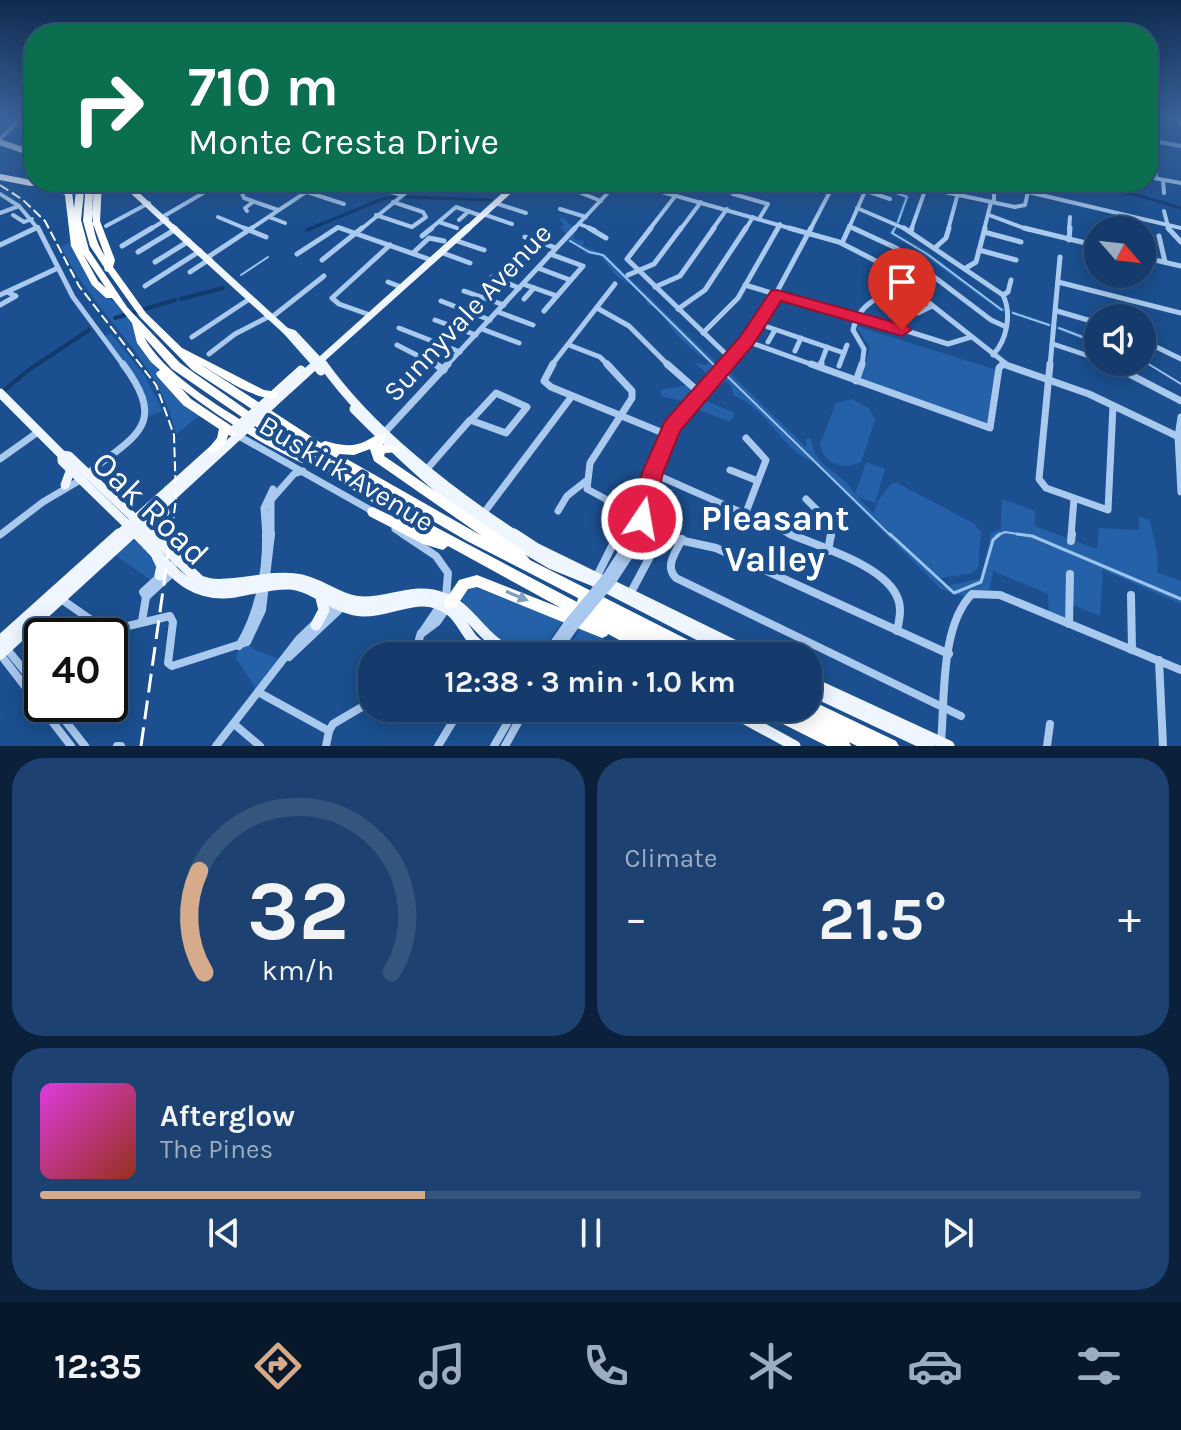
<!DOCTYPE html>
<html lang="en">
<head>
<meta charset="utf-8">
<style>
	body { margin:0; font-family:Karla,sans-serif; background:#1d4271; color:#f1f3f6; height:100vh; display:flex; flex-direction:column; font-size:30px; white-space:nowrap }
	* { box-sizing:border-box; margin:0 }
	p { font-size:26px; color:#9dadc1 }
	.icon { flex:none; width:44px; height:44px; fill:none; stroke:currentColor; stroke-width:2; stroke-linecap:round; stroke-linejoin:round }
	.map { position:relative; height:746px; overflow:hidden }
	.details { display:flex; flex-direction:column; gap:12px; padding:12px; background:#0b203b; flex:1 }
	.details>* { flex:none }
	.banner { position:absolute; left:24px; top:24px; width:1134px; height:168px; border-radius:32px; box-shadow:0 4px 20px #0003,0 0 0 2px #33557e; background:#0b6e4f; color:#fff; overflow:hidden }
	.needle { width:52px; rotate:118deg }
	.buttons { position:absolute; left:1084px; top:216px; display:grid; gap:16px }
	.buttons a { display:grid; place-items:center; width:72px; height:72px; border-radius:50%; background:#143b6b; box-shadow:0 4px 20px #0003,0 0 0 2px #33557e; font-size:40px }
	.speed { position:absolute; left:24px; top:618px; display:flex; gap:16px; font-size:40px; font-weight:700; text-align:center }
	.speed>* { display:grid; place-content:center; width:104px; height:104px; border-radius:50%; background:#143b6b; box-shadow:0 4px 20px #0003,0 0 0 2px #33557e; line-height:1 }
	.speed .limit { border:4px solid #111; border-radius:12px; background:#fff; color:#111 }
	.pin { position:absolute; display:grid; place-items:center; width:68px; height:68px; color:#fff; margin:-82px -34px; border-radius:50% 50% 50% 0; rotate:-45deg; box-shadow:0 0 8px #0007 }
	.pin .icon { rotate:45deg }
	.me { position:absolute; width:88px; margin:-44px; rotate:12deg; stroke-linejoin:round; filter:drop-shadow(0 0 6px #0008) }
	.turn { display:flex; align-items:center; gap:28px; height:168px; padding:0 32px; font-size:36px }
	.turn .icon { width:104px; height:104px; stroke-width:2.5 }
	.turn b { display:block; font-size:56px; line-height:68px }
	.big { font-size:60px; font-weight:700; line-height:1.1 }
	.details .tile { flex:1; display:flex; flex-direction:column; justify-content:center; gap:12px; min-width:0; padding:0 28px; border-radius:32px; background:#1d4271 }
	.details .dial { align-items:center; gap:0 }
	.dial svg { height:208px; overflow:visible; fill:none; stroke:#33557e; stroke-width:7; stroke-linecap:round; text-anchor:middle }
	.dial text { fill:#f1f3f6; stroke:none }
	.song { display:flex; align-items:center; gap:24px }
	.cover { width:96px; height:96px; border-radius:12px; background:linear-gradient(135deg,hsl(300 70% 55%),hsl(10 70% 35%)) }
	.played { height:8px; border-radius:4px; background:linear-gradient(90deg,#d6ab8b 35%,#33557e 35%) }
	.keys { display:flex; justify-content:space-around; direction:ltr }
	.heat { display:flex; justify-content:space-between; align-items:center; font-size:44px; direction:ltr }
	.details .tiles { flex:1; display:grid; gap:12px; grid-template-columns:1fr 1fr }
	.tile:last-child { grid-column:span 2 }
	.trip { position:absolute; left:358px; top:642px; width:464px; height:80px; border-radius:32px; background:#143b6b; box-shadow:0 4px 20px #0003,0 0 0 2px #33557e; font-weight:700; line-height:80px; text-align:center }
	.menu { display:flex; height:128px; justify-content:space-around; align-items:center; background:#08182b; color:#9dadc1 }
	.menu .icon { width:56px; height:56px }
	.menu .active { color:#d6ab8b }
	.menu b { font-size:36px; color:#f1f3f6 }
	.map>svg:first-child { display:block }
	.green { fill:#2461a8 }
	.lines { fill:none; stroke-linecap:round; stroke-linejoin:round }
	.stream-far1 { stroke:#9cc4f0; stroke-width:2 }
	.stream { stroke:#9cc4f0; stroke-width:3 }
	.canal-far1 { stroke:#123a6d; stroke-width:3 }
	.canal { stroke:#123a6d; stroke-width:4 }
	.minor-far3 { stroke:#a9c9ee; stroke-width:4 }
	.minor-far2 { stroke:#a9c9ee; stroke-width:5 }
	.minor-far1 { stroke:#a9c9ee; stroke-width:7 }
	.minor { stroke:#a9c9ee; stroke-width:8 }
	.major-far3 { stroke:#f0f6ff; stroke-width:6 }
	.major-far2 { stroke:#f0f6ff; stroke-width:7 }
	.major-far1 { stroke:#f0f6ff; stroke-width:9 }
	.major { stroke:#f0f6ff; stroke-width:11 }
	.highway { fill:#fff; fill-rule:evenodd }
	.rail-far1 { stroke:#fff; stroke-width:2; stroke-dasharray:10 4; stroke-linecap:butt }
	.rail { stroke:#fff; stroke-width:3; stroke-dasharray:19 8; stroke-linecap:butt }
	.minor-bridge { stroke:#a9c9ee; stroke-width:8 }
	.major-bridge { stroke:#f0f6ff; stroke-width:9 }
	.oneway { fill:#829ec1 }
	.route { fill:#e11d48; stroke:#92132f; stroke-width:2 }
	.labels { text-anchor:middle; stroke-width:8; stroke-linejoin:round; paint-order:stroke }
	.street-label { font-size:28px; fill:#fff; stroke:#1b4f8f }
	.near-street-label { font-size:34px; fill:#fff; stroke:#1b4f8f }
	.near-neighbourhood-label { font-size:36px; font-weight:bold; fill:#fff; stroke:#1b4f8f }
</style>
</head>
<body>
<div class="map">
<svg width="1181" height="746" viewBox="0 0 1181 746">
	<rect width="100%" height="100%" fill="#1b4f8f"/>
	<!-- green -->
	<g class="green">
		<path d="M865,182L904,192L910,196L895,233L926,250L996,305L1098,340V346L1036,321L998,310L910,245L888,233L894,227L904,198Z"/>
		<path d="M563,217L575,229L574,239L584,241L583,246L606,255L721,367L735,353L740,360L730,373L806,447V439L811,438C815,471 840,468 855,494L866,462L885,469L875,503L858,497L873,513L879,499L892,483H897L975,524L981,533L978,568L970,574L938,578L905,546L943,587L981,578L991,533L1001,529L1002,499L1035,511V526L1097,549L1099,528L1139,530V516L1150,521L1158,558L1157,572L1181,581V604L1103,570L1100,616L1070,604L1069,624L1049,615L1048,594L993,571L989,593L966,597L941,589L812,461C781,449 767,408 734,396L731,385L725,381L720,386L694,362L706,365L709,361C693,353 667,327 660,310L647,304C645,287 629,286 618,277C612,271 607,262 600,256L587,254L577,244L564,240L568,235L560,227L564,225L560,220Z"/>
		<path d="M73,241L95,283L136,324L161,374L202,414L176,434C161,361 93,313 61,247Z"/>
		<path d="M856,326L997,370L988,422L986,423L860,379L870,348Z"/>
		<path d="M111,333L145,376L163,411L149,416C150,394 115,356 102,338Z"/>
		<path d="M688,385L700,393L697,397L735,413L730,422L689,406L687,402L661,396V390Z"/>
		<path d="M852,399L869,408L875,420L861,462C844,471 823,464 820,444L836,403Z"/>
		<path d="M143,540L163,558L153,582L114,554L131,542Z"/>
		<path d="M470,584L563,621L540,652L511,648L485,629L459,598Z"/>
		<path d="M580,628L638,656L573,652L569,648Z"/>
		<path d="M247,642L253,649L282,660L258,692L236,658L238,648Z"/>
	</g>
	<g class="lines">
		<!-- stream-far1 -->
		<g class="stream-far1">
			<path d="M868,182L907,197L898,222"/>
			<path d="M895,228L892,233L927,254L1002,310"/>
			<path d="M570,241L589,252L603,255L715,366"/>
			<path d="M241,275L268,257"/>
			<path d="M1013,313L1049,325"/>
			<path d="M1059,328L1098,343"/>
			<path d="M1142,360L1181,384"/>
			<path d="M724,373L891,536"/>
			<path d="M996,536L1005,532L1030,536"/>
		</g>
		<!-- stream -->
		<g class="stream">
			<path d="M890,534L954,593L981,582L993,540L1000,534"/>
			<path d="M1017,534L1032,536L1181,599"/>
		</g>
		<!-- canal-far1 -->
		<g class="canal-far1">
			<path d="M1017,182L1133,194L1181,208"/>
			<path d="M539,191L583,182"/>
			<path d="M406,197L491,200"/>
			<path d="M307,230L385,198L396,197"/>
		</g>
		<!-- canal -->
		<g class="canal">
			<path d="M307,230L312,228"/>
			<path d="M181,299L223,288"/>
			<path d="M115,318L175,300"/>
			<path d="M2,392L30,369L89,330"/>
		</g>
		<!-- minor-far3 -->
		<g class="minor-far3">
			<path d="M1153,119L1155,131"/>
			<path d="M1176,119L1181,125"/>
			<path d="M0,139L20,119"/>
			<path d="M1148,140L1181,146"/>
			<path d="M1154,158L1156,178"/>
			<path d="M1148,177L1181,183"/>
			<path d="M1163,180L1164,193"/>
			<path d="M222,182L240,188L244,198L278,210"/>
			<path d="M327,182L339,187"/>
			<path d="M627,182L796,230"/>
			<path d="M787,182L829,193"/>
			<path d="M840,182L890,199"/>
			<path d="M898,182L1015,207L1025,205L1029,187"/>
			<path d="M1130,182L1133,184"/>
			<path d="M381,183L386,186L381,191"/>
			<path d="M274,184L304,193"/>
			<path d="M417,184L444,192"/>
			<path d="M367,186L402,195"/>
			<path d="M243,190L260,182"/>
			<path d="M307,192L344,204"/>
			<path d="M1028,192L1181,228"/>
			<path d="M581,193L601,201"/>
			<path d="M0,194L19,206L39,230"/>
			<path d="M733,194L768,204L759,219"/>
			<path d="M495,203L526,213"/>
			<path d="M857,208L908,230"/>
			<path d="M560,209L586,217"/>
			<path d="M247,211L245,208L253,202"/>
			<path d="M1164,211L1169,230"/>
			<path d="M0,213L19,206"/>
			<path d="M483,214L512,224"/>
			<path d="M13,215L24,222L32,219"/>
			<path d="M376,215L412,227L426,217L423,212L393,202"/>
			<path d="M989,215L1029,230"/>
			<path d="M164,216L222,182"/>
			<path d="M218,217L249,230"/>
			<path d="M269,217L285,223"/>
			<path d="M459,220L469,211"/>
			<path d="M439,222L457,228"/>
			<path d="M579,224L595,230"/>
			<path d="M106,226L149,203"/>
			<path d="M849,226L857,230"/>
			<path d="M32,230L38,227"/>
			<path d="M149,230L167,219"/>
			<path d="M249,230L321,182"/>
			<path d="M334,230L338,227L346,230"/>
			<path d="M360,230L419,182"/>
			<path d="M429,230L456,207L479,215"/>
			<path d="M573,230L618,182"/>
			<path d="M649,230L676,195"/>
			<path d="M680,230L701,202"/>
			<path d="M712,230L727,209"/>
			<path d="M745,230L753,217"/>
			<path d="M777,230L780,224"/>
			<path d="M810,230L835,182"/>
			<path d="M848,230L866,189"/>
			<path d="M911,230L928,182"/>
			<path d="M948,230L961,182"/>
			<path d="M984,230L991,202L994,201V187"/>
			<path d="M1069,230L1070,217"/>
		</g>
		<!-- minor-far2 -->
		<g class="minor-far2">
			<path d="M38,228L73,297L124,366"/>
			<path d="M244,228L266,237"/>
			<path d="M340,228L431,260"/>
			<path d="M589,228L606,238"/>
			<path d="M651,228L627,259L730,358"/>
			<path d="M789,228L839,242L876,261L1009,366"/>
			<path d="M853,228L896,248L991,320L1004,326"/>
			<path d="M904,228L1003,295C1012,314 1007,340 993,355"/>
			<path d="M1024,228L1098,246"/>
			<path d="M1168,228L1181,242"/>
			<path d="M911,231L912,228"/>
			<path d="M984,232L1021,242"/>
			<path d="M422,236L432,228"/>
			<path d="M1159,236L1165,262"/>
			<path d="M525,237L556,248"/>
			<path d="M454,240L484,250"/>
			<path d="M1069,240L1070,228"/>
			<path d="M842,243L849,228"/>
			<path d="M0,245L36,228"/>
			<path d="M122,246L152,228"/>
			<path d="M936,247L946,238L949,228"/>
			<path d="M979,250L1016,260"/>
			<path d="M138,252L176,229"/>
			<path d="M440,252L470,263"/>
			<path d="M413,253L429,238L444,241"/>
			<path d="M297,254L337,228"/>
			<path d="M208,257L252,228"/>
			<path d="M1142,257L1181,266"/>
			<path d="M322,260L362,228"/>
			<path d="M155,262L189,241"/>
			<path d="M538,268L570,280"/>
			<path d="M966,268L976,262L985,228"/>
			<path d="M190,272L210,259"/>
			<path d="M1118,274L1132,278L1139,274"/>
			<path d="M628,275L654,264L681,228"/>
			<path d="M492,277L519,288"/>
			<path d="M388,282L401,287"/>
			<path d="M1058,282L1181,313"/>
			<path d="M523,284L557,296"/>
			<path d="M745,285L818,307L844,311L948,344L971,337"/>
			<path d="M145,286L200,251"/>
			<path d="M655,287L680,276L714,228"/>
			<path d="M464,291L504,305"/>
			<path d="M0,295L58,268"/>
			<path d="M1003,295L1008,292L1011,280"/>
			<path d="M524,299L534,288"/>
			<path d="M441,301L490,320"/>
			<path d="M0,305L16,296L7,292"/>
			<path d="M597,308L629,326L669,366"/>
			<path d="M678,309L705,290L746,228"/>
			<path d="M544,311L583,266L550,254"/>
			<path d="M1057,311L1098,323"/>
			<path d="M498,312L533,325"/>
			<path d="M918,313L932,306"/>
			<path d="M370,315L339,304L332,298L390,245"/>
			<path d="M272,317L324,276"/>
			<path d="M435,320L476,335"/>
			<path d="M768,327L844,353"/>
			<path d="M399,328L460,352"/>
			<path d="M482,329L519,343"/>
			<path d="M703,333L738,298L778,228"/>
			<path d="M192,337L251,298"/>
			<path d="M1142,340L1181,359"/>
			<path d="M746,341L816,366"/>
			<path d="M768,342L775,330"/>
			<path d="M1053,344L1098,359"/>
			<path d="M397,345L438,366"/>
			<path d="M569,345L600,357L609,366"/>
			<path d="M795,351L801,338"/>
			<path d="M209,354L235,334L270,316"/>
			<path d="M1106,362L1114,366"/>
			<path d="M446,366L575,228"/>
			<path d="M551,366L615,284"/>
			<path d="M723,366L763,318L811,228"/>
			<path d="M820,366L827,347"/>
			<path d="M839,366L847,345"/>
			<path d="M862,366L864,349L853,330C859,301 883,295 908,287"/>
			<path d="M1050,366L1060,257"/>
		</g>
		<!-- minor-far1 -->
		<g class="minor-far1">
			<path d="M435,364L444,370"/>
			<path d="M553,364L544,381L551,387L668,435"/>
			<path d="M607,364L632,391V398L590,463L587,489L654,525L661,536"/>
			<path d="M667,364L700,393"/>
			<path d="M811,364L990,428L999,368L1003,364"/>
			<path d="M1003,364L1089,394L1181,438"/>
			<path d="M1050,364L1039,479L1046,488L1108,510L1113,406"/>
			<path d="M1110,364L1181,401"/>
			<path d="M820,367L821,364"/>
			<path d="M856,381L862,364"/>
			<path d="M1181,417L1178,437L1181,492"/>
			<path d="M385,432L448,364"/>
			<path d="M237,435L374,512"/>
			<path d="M0,459L38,432"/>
			<path d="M427,469L470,420L506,433L527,407L496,393L472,419"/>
			<path d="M730,470L758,481"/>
			<path d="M652,473L795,536"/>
			<path d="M87,474C135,435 169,426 123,364"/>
			<path d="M806,499L828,521L831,536"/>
			<path d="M558,511L567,496L586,481"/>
			<path d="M483,514L572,396"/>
			<path d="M745,515L766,460L746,438"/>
			<path d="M640,521L655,531V536"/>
			<path d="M395,529L406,536"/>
			<path d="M0,535L43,502L82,479"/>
			<path d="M266,536L264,508L273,489"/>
			<path d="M271,536V500L294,474L303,471"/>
			<path d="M617,536L627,511L652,473L672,427L725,364"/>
			<path d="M620,536L625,529L621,523"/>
			<path d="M629,536L640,496"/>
			<path d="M637,536L650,480"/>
			<path d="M1071,536L1074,499"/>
		</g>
		<!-- minor -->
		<g class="minor">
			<path d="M403,534L436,556L448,573L446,597L421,634L437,622L446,609"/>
			<path d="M655,534L656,541"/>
			<path d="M790,534C820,547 887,566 898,599C902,609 899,621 897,631"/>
			<path d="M661,536L716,548L949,654"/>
			<path d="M682,539C676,552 664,566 676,578L961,716"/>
			<path d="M1071,541L1072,534"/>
			<path d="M615,542L621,534"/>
			<path d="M828,551L831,534"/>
			<path d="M607,576L627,545L630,534"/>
			<path d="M596,578L618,534"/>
			<path d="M613,580L634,548L637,534"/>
			<path d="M1131,595L1132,650"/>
			<path d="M629,596L661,536"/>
			<path d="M146,597L173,572"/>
			<path d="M61,599L107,631"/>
			<path d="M142,621L146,597L143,592L179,559"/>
			<path d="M1069,624L1070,574"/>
			<path d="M107,631L170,616L173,622L168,663L172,666L247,642L262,610L271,534"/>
			<path d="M564,643L565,653L571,656"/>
			<path d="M239,646C259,613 267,572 266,534"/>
			<path d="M6,648L42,692"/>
			<path d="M0,654L71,746"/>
			<path d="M414,656L421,633"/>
			<path d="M545,656L568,623"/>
			<path d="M554,656L574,627"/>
			<path d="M289,657L342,607"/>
			<path d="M1159,660L1163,746"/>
			<path d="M258,692L329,731L326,746"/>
			<path d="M52,704L85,746"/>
			<path d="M234,724L260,746"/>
			<path d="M329,731L333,724L372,701"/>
			<path d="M941,742C945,699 940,626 972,594L1000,595L1181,670"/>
			<path d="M117,746H121"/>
			<path d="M216,746L299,639L337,603"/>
			<path d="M438,746L461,708"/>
			<path d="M494,746L516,708"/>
			<path d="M505,746L526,708"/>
			<path d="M1047,746L1050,724"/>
		</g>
		<!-- major-far3 -->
		<g class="major-far3">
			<path d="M0,142L34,154"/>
			<path d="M0,177L31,183L34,178"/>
			<path d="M123,182L175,230"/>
			<path d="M466,230L519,182"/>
		</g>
		<!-- major-far2 -->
		<g class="major-far2">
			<path d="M173,228L286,331L293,333L324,366"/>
			<path d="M286,331L317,366"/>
			<path d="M314,366L468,228"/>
		</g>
		<!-- major-far1 -->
		<g class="major-far1">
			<path d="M315,364L321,371"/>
			<path d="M323,364C370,430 449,492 517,536"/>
			<path d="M0,393L62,455L69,456L153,536"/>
			<path d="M270,398L301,370"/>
			<path d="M272,404L316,364"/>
			<path d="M354,409C401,456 447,501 505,536"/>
			<path d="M62,455V461L139,536"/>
			<path d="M65,485L71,469"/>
			<path d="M117,536L217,446"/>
			<path d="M129,536L241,433"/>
			<path d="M157,536L155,524L165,512"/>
		</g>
		<!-- major -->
		<g class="major">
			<path d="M137,534C170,565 185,599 235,592C252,589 273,583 290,584C315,586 335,610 363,611C393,612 422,588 451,611C460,618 466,632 473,640C479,646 486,651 492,656"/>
			<path d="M151,534L200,581L211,584C240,587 268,575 296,579C321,582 339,602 365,602C392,602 416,587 443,598C473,609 480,641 519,656"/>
			<path d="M156,534L157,539"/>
			<path d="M501,534L552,564L594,581L740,656"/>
			<path d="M514,534L537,549L756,656"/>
			<path d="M157,556L162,566L160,575"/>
			<path d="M316,625L324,610L321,598"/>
			<path d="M0,641L119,534"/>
			<path d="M0,654L131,534"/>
			<path d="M808,681L949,746"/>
			<path d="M808,689L929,746"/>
			<path d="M725,708L795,746"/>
		</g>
		<!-- highway -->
		<g class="highway">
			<path d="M28,181L55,184L72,192L74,208L77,182H85L81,220L89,250L127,307L180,363L254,415L413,515L577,602L578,598L467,541L341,467L192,370L140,317L108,272L105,271L104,267L90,246L83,221L86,182H94C92,209 89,233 105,256L92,221L94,182H102L100,221L115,260L113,267L146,313L182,348L264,390L277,392L278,395L277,398C254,401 219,375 200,364L321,443L325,441C339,445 352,448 366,441C374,437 376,434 385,434L386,437L383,445L398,446L400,449L398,452L385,453L384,456L523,551L530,560L710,651L712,656H649L608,634L607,636L602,638L477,587L468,589L456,607L451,608L446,607L444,602L459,580L477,575L561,608L448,546L443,550L423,544L369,516L367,512L369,508L373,507L402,521L307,460L302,463L298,461C256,441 217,416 181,388L191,399L236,429L237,432L236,435L232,436L228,435C227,443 219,455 210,452L208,449L217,438L219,429L183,405L157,376L156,373L160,370L151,362L137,343L132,323L112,298H106L92,285L71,246L65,195L50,188L28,185ZM83,254L106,288L98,281ZM144,337L172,369L271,437C233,416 164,376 144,337ZM370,449L374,461L482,536L338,454L354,455Z"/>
			<path d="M808,699L896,741L899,746H857L849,742L851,746H827L761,713L759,708H782L787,710L786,708H808Z"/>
		</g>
		<!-- rail-far1 -->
		<path class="rail-far1" d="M0,185L23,200L45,221L79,286L156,385L174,435L176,499L171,536"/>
		<!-- rail -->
		<path class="rail" d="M141,746L171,534"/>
		<!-- minor-bridge -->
		<g class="minor-bridge">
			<path d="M568,623L607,576"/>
			<path d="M574,627L613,580"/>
		</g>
		<!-- major-bridge -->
		<g class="major-bridge">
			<path d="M235,429L267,401"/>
			<path d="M241,433L272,404"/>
		</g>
	</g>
	<!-- one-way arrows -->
	<defs><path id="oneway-solid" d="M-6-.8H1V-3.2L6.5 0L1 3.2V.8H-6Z" transform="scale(2)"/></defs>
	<use class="oneway" href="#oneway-solid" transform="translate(517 596) rotate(23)"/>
	<!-- sky -->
	<linearGradient id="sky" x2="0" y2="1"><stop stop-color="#0f2b4f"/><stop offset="0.53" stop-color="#39639b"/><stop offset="1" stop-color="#39639b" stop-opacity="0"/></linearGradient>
	<rect width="1181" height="224" fill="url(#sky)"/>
	<!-- route -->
	<path class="route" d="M777,290L908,326L911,330L902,336L781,301L753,345L680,431L663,473L650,525L642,528L635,525L631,519L642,473L665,421L740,337L771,291Z"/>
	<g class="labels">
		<!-- street labels -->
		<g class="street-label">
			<text transform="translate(467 312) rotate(-47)" y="10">Sunnyvale Avenue</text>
			<text transform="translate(347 473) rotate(31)" y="10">Buskirk Avenue</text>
		</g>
		<!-- near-street labels -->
		<g class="near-street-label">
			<text transform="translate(151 508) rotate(44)" y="12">Oak Road</text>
		</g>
		<!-- near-neighbourhood labels -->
		<g class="near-neighbourhood-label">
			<text x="775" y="530">Pleasant<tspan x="775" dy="41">Valley</tspan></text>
		</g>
	</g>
</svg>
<div class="buttons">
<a><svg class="needle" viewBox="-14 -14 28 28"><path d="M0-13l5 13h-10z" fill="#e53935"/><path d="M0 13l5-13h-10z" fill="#9dadc1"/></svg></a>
<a><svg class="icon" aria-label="sound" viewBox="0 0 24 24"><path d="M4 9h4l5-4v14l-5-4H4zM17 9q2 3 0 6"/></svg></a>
</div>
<div class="speed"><div class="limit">40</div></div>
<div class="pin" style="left:902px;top:330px;background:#d93025"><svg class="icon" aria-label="arrive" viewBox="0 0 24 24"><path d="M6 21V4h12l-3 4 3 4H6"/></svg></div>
<svg class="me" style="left:642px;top:519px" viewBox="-20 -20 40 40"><circle r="17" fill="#e11d48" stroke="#fff" stroke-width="3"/><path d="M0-11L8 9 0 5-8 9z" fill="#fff"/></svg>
<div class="trip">12:38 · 3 min · 1.0 km</div>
<div class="banner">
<div class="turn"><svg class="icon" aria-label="right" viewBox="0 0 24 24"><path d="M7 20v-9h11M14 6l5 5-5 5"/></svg><div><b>710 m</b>Monte Cresta Drive</div></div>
</div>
</div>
<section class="details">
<div class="tiles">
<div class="tile dial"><svg viewBox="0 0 100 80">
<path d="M14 69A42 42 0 1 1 86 69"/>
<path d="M14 69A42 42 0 0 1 12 30" stroke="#d6ab8b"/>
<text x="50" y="56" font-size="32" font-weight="700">32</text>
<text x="50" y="72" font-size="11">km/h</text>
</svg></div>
<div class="tile"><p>Climate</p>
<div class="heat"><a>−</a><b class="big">21.5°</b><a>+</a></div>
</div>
<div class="tile">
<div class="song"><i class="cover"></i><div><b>Afterglow</b><p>The Pines</p></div></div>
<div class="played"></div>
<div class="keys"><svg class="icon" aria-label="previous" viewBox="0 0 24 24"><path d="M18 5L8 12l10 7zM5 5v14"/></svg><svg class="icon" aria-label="pause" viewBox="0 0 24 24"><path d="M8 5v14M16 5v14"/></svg><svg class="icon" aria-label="next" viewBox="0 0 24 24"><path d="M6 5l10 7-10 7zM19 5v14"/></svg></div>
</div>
</div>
</section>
<nav class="menu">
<b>12:35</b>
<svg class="icon active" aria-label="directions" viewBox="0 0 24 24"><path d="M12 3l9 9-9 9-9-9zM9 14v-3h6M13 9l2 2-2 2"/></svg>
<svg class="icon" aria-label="music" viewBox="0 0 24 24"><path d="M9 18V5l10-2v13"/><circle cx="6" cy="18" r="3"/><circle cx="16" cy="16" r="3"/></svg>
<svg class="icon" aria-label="phone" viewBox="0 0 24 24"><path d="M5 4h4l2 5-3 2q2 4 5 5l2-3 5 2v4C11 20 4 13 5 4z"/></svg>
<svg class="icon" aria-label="climate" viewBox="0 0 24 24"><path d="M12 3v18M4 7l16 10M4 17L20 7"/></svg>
<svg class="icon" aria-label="car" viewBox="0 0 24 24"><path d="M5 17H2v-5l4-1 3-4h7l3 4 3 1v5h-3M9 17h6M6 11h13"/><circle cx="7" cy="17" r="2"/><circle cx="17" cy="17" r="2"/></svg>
<svg class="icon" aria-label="filters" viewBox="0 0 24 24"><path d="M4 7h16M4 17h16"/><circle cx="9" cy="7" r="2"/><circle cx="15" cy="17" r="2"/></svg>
</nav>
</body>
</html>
